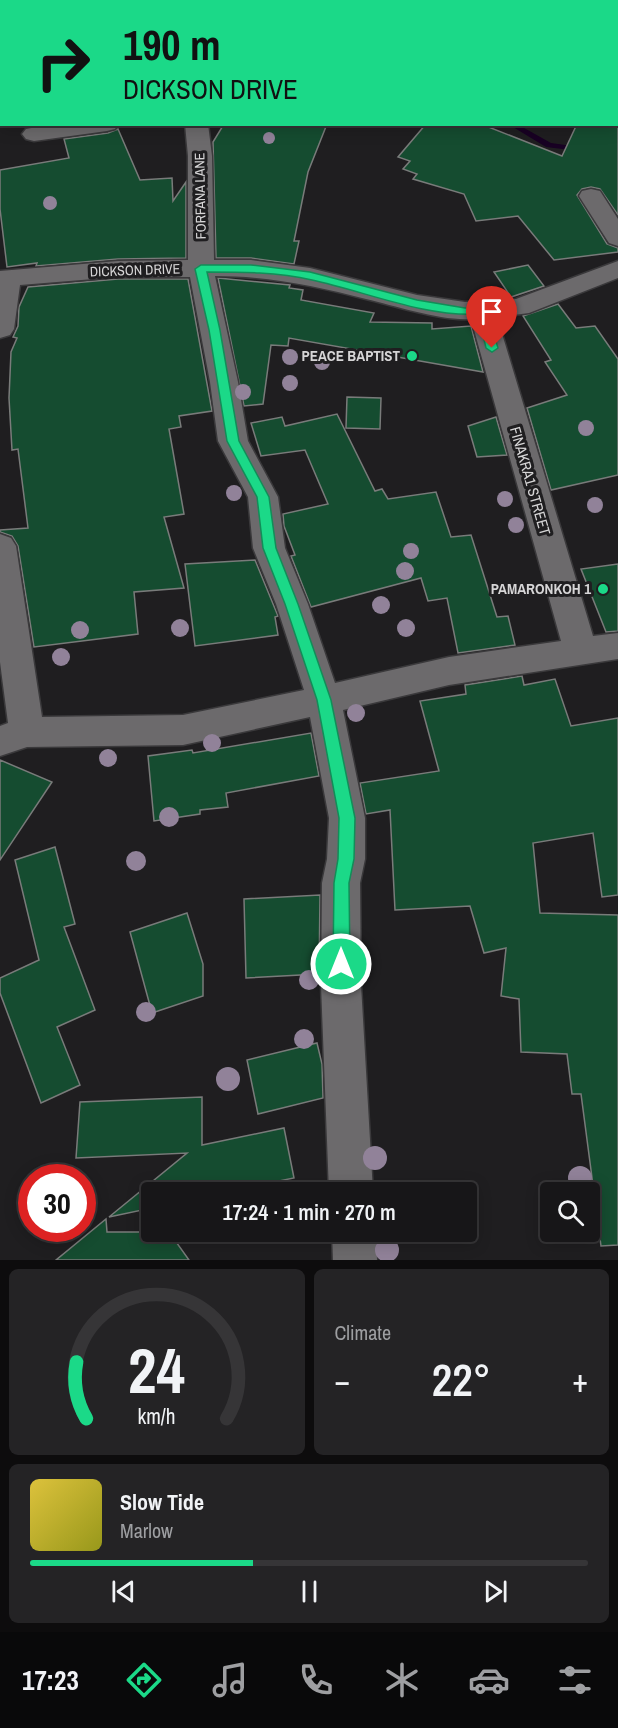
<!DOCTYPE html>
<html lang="en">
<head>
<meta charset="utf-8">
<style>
	body { margin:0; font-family:"Archivo Narrow",sans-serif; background:#242325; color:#f1f3f6; height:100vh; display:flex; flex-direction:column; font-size:22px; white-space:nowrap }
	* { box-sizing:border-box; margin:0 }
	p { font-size:20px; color:#9e9fa2 }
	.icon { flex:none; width:33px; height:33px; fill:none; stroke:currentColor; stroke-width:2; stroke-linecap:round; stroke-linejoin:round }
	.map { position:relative; height:1260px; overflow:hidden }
	.side { display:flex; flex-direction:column; gap:9px; padding:9px; background:#0d0c0d; flex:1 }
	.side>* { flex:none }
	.top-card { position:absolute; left:0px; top:0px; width:618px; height:126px; box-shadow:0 3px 15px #0003,0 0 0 2px #363537; background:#1bd988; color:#111; overflow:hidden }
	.buttons { position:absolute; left:540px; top:1182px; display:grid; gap:12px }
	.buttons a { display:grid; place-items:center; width:60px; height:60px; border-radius:6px; background:#171618; box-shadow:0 3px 15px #0003,0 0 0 2px #363537; font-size:30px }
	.speed { position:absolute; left:18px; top:1164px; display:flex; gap:12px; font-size:30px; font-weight:700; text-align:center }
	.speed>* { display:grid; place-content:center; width:78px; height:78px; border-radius:50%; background:#171618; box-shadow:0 3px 15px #0003,0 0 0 2px #363537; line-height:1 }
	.speed .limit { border:9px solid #d22; background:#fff; color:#111 }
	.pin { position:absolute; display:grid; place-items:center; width:51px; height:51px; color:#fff; margin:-62px -26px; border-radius:50% 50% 50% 0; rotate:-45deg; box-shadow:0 0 6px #0007 }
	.pin .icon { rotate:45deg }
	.me { position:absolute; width:66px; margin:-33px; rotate:0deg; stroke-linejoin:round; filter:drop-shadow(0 0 4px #0008) }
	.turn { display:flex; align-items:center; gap:21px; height:126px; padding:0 24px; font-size:27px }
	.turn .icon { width:78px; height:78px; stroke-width:2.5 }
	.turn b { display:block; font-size:42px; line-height:51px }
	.big { font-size:45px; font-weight:600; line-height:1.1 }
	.side .widget { flex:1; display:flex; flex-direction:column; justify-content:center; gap:9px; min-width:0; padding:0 21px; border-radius:9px; background:#242325 }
	.side .dial { align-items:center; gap:0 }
	.dial svg { height:156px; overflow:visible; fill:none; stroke:#363537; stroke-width:7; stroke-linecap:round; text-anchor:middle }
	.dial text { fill:#f1f3f6; stroke:none }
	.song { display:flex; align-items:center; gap:18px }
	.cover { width:72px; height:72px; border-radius:9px; background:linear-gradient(135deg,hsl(50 70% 55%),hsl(60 70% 35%)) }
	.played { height:6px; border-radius:3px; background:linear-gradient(90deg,#1bd988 40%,#363537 40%) }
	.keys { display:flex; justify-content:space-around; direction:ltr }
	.heat { display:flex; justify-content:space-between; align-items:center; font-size:33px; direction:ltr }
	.side .tiles { flex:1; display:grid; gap:9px; grid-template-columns:1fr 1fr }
	.widget:last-child { grid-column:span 2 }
	.trip { position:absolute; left:141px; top:1182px; width:336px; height:60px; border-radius:6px; background:#171618; box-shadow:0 3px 15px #0003,0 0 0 2px #363537; font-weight:600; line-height:60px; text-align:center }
	.dock { display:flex; height:96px; justify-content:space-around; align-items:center; background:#09090a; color:#9e9fa2 }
	.dock .icon { width:42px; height:42px }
	.dock .on { color:#1bd988 }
	.dock b { font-size:27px; color:#f1f3f6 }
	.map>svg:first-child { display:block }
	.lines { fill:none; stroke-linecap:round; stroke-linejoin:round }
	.stream { fill:#180123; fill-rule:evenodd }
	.building { fill:#154c30; stroke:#797b7a; stroke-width:1.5 }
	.minor-casing { stroke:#3a393b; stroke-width:3 }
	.minor { fill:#6c6a6c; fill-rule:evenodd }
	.tree { fill:#918299 }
	.route { fill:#1bd988; stroke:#128d58; stroke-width:1.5 }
	.poi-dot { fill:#1bd988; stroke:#1f1e20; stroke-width:2 }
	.labels { text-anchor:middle; stroke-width:6; stroke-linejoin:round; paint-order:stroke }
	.far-street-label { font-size:14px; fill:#d6d5d6; stroke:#1f1e20 }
	.poi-label { font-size:15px; font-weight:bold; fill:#d6d5d6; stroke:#1f1e20; text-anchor:end }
	.street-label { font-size:15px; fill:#d6d5d6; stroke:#1f1e20 }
</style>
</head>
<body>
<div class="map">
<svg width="618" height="1260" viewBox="0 0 618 1260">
	<rect width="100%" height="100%" fill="#1f1e20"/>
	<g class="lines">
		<!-- stream -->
		<path class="stream" d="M508,124H517L551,143L579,147L583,149L579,151L546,147Z"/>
	</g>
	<!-- building -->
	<g class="building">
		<path d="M224,124H327L308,172L294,241H299L294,264L251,258H216L213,142Z"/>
		<path d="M426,124H481L562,156L577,124H618V215L600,189L591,187L582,189L577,195L607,244L618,248V252L554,260L518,216L476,221L464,194L413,179L417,174L403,169L410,161L398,157Z"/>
		<path d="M118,129L140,180L172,178L173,201L186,182V258L118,259L36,266L37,263L7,267L0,209V170L69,158L64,139L108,133Z"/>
		<path d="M528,265L544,286L511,297L494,272Z"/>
		<path d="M218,278L290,285L289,288L303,290L301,300L374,313L370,322L432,323V329L471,326L483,372L289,338L288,346L271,345L263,404L244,406Z"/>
		<path d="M118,279H188L212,411L179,416L181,427L169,429L184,514L164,517L184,588L134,592L138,634L34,647L18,546L12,536L0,532V530L28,528L18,449L12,450L9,398L11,352L17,338L13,337L18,326L19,307L28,287Z"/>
		<path d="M558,304L576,328L595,326L618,359V475L551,490L527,408L567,395L545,362L551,360L523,316Z"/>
		<path d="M347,397L381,398L380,429L346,428Z"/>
		<path d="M337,414L375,491L382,489L388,499L436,492L451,537L471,535L497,617L508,616L515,645L458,653L447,598L428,601L421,578L311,607L291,556L295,555L284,526L283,514L328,504L305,450L261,456L251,423L282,417L285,426Z"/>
		<path d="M496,417L507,455L477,457L468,426Z"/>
		<path d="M255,560L278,616L275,617L278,635L195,646L185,564Z"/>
		<path d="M618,564V631L606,632L581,569Z"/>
		<path d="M522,676L524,685L555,679L571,726L618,718V895L602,897L593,833L533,843L540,913L618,915V1245L601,1246L581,1094H572L567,1054L521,1052L519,999L501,996L506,948L484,953L470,906L395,910L390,810L366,814L360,783L439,771L420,701L466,694L465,685Z"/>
		<path d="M311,733L319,776L226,793L228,807L200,810V814L154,821L148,756L192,750L193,753Z"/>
		<path d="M0,760L52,782L0,860Z"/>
		<path d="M55,847L75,924L64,927L95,1010L57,1027L80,1085L41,1103L0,993V978L39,960L15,860Z"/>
		<path d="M320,895L319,974L246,978L244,899Z"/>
		<path d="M187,913L203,964V996L152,1013L130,932Z"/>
		<path d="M317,1043L322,1064L323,1098L258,1114L247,1060Z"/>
		<path d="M202,1097V1145L284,1128L294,1178L224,1192H152V1208L109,1217L187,1153L76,1158L80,1102Z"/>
		<path d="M106,1219L107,1232H169L189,1260H56Z"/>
	</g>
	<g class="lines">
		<!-- minor casing -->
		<g class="minor-casing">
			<g id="minor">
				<path d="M348,0H369L347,2Z"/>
				<path d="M616,11H618L616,28Z"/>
				<rect x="616" y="53" width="2" height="12"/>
				<path d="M53,124H118L115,129L107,131L34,141L26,139L22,134L26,129Z"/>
				<path d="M185,124H208L212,156L214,260H251L310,268L417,295L465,302L516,299L618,261V278L529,313L497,317L593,636L618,633V659L449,685L343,710L365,818V859L360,883L361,985L373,1192H329L321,985L322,883L327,859L329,818L310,717L183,745L27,747L0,756V726L8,723L0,662V534L11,538L16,546L42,717L183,715L304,690L276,604L253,548L248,497L218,441L210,382L190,277H118L20,285L14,329L10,335L0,338V271L118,261L188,260V156ZM215,276C268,276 316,286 366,299C396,306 441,321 471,319L561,641L449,657L335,683L308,604L285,548L278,497L248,441L238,382Z"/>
				<path d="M591,189L600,191L618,219V246L609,243L579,196L582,191Z"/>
				<path d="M332,1232H376L377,1260H333Z"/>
			</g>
		</g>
		<!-- minor -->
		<use href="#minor" class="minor"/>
	</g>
	<!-- trees -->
	<g class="tree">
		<circle cx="269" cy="138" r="6"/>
		<circle cx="50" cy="203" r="7"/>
		<circle cx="290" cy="357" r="8"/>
		<circle cx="322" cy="362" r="8"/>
		<circle cx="290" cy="383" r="8"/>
		<circle cx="243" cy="392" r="8"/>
		<circle cx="586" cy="428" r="8"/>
		<circle cx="234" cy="493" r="8"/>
		<circle cx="505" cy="499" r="8"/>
		<circle cx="595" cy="505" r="8"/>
		<circle cx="516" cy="525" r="8"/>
		<circle cx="411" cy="551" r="8"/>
		<circle cx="405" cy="571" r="9"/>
		<circle cx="381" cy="605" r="9"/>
		<circle cx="180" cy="628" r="9"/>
		<circle cx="406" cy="628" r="9"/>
		<circle cx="80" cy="630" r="9"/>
		<circle cx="61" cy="657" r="9"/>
		<circle cx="356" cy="713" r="9"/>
		<circle cx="212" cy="743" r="9"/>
		<circle cx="108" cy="758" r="9"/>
		<circle cx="169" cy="817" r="10"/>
		<circle cx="136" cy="861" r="10"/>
		<circle cx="309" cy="980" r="10"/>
		<circle cx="146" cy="1012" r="10"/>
		<circle cx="304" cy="1039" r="10"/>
		<circle cx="228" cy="1079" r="12"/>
		<circle cx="375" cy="1158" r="12"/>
		<circle cx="580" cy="1178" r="12"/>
		<circle cx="387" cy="1250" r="12"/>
	</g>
	<!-- route -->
	<path class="route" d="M201,265H251L310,272L417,300L465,308H486L498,348L492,352L486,348L478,314C424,317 364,291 312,280C277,272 242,272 207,272L220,330L239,441L269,497L276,548L298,604L331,700L355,818L354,859L349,883L350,964L347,970L341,972L336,970L333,964L334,883L338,859L339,818L317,700L285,604L263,548L257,497L227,441L209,330L195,269Z"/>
	<!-- markers -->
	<g class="poi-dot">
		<circle cx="412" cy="356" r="6"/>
		<circle cx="603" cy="589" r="6"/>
	</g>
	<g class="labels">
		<!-- far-street labels -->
		<g class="far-street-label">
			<text transform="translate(200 196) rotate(-91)" y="5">FORFANA LANE</text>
			<text transform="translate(135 270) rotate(-2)" y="5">DICKSON DRIVE</text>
		</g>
		<!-- poi labels -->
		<g class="poi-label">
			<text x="400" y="361">PEACE BAPTIST</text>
			<text x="591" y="594">PAMARONKOH 1</text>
		</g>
		<!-- street labels -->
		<g class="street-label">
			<text transform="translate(530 481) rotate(74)" y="5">FINAKRA1 STREET</text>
		</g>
	</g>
</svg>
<div class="buttons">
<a><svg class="icon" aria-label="search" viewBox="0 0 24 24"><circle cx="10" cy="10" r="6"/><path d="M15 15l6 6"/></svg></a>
</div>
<div class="speed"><div class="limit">30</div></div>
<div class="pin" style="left:492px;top:348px;background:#d93025"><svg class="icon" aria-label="arrive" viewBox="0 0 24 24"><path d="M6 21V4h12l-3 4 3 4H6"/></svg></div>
<svg class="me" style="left:341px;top:964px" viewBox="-20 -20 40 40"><circle r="17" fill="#1bd988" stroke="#fff" stroke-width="3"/><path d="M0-11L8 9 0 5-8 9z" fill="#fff"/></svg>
<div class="trip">17:24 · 1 min · 270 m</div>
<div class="top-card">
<div class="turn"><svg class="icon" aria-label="right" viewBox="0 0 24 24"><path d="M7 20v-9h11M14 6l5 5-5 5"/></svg><div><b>190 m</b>DICKSON DRIVE</div></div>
</div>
</div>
<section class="side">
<div class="tiles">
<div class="widget dial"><svg viewBox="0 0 100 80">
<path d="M14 69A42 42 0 1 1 86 69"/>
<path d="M14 69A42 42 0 0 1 9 40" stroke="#1bd988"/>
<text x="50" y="56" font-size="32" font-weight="700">24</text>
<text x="50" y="72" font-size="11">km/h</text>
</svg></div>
<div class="widget"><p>Climate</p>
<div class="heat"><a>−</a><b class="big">22°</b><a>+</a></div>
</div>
<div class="widget">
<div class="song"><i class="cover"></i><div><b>Slow Tide</b><p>Marlow</p></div></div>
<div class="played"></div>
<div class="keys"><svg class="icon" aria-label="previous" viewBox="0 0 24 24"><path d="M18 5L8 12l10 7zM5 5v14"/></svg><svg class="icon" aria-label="pause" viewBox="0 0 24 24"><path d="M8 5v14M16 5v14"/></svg><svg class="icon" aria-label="next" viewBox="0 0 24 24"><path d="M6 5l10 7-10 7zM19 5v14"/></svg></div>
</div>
</div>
</section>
<nav class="dock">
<b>17:23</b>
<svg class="icon on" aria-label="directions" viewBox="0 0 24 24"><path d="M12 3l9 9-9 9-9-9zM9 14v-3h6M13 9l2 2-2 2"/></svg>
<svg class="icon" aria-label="music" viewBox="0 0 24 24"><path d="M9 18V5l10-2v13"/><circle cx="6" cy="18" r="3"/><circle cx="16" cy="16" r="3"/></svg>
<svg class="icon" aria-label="phone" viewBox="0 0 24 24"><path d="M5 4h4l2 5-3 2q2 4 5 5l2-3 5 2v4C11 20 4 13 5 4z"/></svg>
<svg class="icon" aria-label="climate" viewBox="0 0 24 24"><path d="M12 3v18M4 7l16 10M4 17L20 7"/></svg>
<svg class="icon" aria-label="car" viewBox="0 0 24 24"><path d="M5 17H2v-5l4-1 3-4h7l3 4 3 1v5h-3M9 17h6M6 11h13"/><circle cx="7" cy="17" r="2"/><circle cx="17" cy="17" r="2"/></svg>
<svg class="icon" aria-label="filters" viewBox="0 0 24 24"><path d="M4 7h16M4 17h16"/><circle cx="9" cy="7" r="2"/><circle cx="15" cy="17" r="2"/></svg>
</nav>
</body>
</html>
